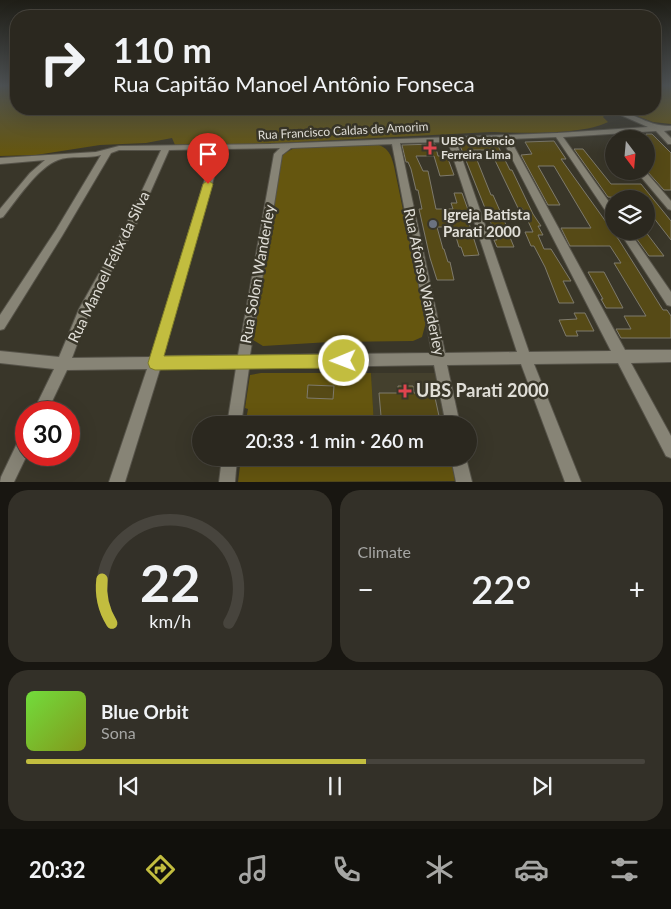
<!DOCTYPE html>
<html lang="en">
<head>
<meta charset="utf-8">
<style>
	body { margin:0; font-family:Lato,sans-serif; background:#333028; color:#f1f3f6; height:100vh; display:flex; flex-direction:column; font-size:19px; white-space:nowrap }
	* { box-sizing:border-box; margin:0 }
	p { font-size:16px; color:#a6a6a4 }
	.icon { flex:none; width:28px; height:28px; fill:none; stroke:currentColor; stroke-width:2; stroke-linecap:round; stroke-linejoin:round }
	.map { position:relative; height:482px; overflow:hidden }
	.sheet { display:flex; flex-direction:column; gap:8px; padding:8px; background:#181611; flex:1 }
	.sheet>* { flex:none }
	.guide { position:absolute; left:10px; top:10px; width:651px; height:105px; border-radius:20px; box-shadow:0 5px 20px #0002,0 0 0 1px #47443d; background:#2b281f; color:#f1f3f6; overflow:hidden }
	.needle { width:32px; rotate:164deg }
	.tools { position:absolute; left:605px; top:130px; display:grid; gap:10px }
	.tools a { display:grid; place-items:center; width:50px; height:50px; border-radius:50%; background:#2b281f; box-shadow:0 5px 20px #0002,0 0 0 1px #47443d; font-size:25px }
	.speed { position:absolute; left:15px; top:401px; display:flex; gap:10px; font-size:25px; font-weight:700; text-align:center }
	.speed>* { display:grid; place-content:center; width:65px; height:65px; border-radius:50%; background:#2b281f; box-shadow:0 5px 20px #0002,0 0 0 1px #47443d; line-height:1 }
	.speed .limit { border:8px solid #d22; background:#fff; color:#111 }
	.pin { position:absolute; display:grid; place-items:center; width:42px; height:42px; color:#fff; margin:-51px -21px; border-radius:50% 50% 50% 0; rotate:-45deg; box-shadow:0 0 5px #0007 }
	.pin .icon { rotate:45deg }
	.me { position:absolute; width:55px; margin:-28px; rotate:269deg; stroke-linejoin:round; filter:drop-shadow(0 0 4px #0008) }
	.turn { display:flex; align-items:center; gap:18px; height:105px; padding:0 20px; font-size:22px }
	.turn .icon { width:65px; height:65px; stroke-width:2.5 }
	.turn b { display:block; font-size:35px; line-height:42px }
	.big { font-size:38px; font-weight:600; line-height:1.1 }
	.sheet .card { flex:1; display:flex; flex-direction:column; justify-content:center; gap:8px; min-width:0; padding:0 18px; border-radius:20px; background:#333028 }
	.sheet .dial { align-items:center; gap:0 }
	.dial svg { height:130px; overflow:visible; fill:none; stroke:#47443d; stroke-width:7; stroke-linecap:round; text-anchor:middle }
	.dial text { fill:#f1f3f6; stroke:none }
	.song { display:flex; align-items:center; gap:15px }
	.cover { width:60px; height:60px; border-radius:8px; background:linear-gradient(135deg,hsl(100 70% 55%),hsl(70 70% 35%)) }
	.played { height:5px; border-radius:2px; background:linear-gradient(90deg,#c2bd3f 55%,#47443d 55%) }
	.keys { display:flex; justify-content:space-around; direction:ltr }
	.heat { display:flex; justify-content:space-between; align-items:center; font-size:28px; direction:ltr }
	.sheet .tiles { flex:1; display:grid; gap:8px; grid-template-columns:1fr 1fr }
	.card:last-child { grid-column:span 2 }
	.trip { position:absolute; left:192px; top:416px; width:285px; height:50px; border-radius:25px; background:#2b281f; box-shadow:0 5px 20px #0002,0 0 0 1px #47443d; font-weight:600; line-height:50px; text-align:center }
	.menu { display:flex; height:80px; justify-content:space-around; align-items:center; background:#11100c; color:#a6a6a4 }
	.menu .icon { width:35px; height:35px }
	.menu .on { color:#c2bd3f }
	.menu b { font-size:22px; color:#f1f3f6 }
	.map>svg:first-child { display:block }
	.built { fill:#44402d }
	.green { fill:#65560f }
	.building { fill:#564a16; stroke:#7e7a6c }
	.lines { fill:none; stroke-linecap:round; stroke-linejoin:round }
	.street-casing { stroke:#565349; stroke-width:2 }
	.street { fill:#878476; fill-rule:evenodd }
	.route { fill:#c2bd3f; stroke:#7e7b29 }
	.health-dot { fill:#e0444e; stroke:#393629; stroke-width:2 }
	.worship-dot { fill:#6b7280; stroke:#393629; stroke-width:2 }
	.labels { text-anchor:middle; stroke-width:5; stroke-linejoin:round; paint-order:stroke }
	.far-street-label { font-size:12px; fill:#e0ded7; stroke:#393629 }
	.far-poi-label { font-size:12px; font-weight:bold; fill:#e0ded7; stroke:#393629; text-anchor:start }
	.poi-label { font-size:15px; font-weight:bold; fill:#e0ded7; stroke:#393629; text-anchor:start }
	.street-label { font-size:15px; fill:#e0ded7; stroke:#393629 }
	.near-poi-label { font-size:18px; font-weight:bold; fill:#e0ded7; stroke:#393629; text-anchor:start }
</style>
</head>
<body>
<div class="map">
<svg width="671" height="482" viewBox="0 0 671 482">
	<rect width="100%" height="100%" fill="#393629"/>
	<!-- built -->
	<path class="built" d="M371,373H436L446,425H374Z"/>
	<!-- green -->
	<g class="green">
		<path d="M0,86H16V109H601L607,112L603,117L608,122C583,135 522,133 491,132L259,144L175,145L172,138L146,143L100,145L36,155L0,156Z"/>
		<path d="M655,86H671V124L653,122L618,109H655Z"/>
		<path d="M375,144C388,147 391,154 394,166L426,322L422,337L413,341L330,342L263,346L253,340V328L282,155L294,148Z"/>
		<path d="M261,373H371L374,425H245L248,409L245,408L250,375Z"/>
		<path d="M241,458H451L455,481L238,482Z"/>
	</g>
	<!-- building -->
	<g class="building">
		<path d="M646,134H652L671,153V190H664L646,170Z"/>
		<path d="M554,141L566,159H561L619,240L663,310H667L671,316V338H621L616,329H631L624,316H646L614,263H621L610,246H570L561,228H591L554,166H538L560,205H548L521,155L532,154L525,142Z"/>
		<path d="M496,142L510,170H512L533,214L541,226H538L543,235H538L544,249H551L571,281H563L574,303H559L545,267L534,246H531L525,232H533L522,208H518L490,150H473L491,195H493L507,227H513L516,235H509L514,247H497L494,240H497L489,218L459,143Z"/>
		<path d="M435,144L438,156H447L454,175L440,176L434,156H416L423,171H428L436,209H453L451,203H457L454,193H462L471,218H468L470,227L479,255L464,256L461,247H459L453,227H437L443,249H444L448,262H450L454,280H437L430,258L419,209H422L418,190H416L411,169L408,162H406L402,145Z"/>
		<path d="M574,149H583L611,184H641L671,221V240L646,208V199L608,197Z"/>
		<path d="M631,231H645L664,256H649Z"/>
		<path d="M588,272H604L623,308H606L601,299H603Z"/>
		<path d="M574,313H585L594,331H576L578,336H566L559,320L577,319Z"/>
		<path d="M308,385L334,386L333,399L307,398Z"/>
		<path d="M398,386H413L414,393H434L439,416H418L419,425H402L401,416H381L379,393H398Z"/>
	</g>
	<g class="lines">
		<!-- street casing -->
		<g class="street-casing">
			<g id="street">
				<path d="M607,109C630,109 647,127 671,126V130L664,131L671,138V144H668L656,131L563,137L614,209V220L611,219L556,137L510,139L625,350H671V362L631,363L671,436V458L666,456L618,363L534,364L581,482H565L521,364L447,365L460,425H446L434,365L249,368L241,425H227L236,368L160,369L125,482H109L147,369L67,370L47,412H33L54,369L0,363V351L59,357L79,309L125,227L161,150H119L111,153L62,236L4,329L0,330V315L56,230L101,155C88,159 70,155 58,160C37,168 17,200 3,217L0,218V209L30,173L45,160L0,164V158L96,152L119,146L271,144L558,133L648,127ZM502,139L611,351L529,352L456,141ZM448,142L517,352L445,353L400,143ZM392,144L432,353L250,355L282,155L291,148ZM280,148L274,154L238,355L163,356L222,149ZM214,149L151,357L72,358L88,315L135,227L169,150Z"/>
				<path d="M636,171H645L671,201V210L668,209Z"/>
				<path d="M619,231H629L671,292V306L667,305Z"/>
				<path d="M26,433L27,455L14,482H0L1,477L21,435Z"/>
				<path d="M222,458H237L235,482H219Z"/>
				<path d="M451,458H466L472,482H456Z"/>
			</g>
		</g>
		<!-- street -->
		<use href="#street" class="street"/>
	</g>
	<!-- sky -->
	<linearGradient id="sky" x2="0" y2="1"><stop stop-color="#1f1e17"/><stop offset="0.56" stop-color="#4e5254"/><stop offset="1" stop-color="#4e5254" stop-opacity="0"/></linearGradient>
	<rect width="671" height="153" fill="url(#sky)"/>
	<!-- route -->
	<path class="route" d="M208,180L213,184L164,356L344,354L349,356L351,361L349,366L344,368L155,370L150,368L148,363L203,184Z"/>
	<!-- markers -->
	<g class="health-dot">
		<path d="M427.5 140.5h5v5h5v5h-5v5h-5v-5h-5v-5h5z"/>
		<path d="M402.5 383.5h5v5h5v5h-5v5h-5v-5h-5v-5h5z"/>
	</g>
	<circle class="worship-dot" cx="433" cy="224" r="5"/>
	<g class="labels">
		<!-- far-street labels -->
		<g class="far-street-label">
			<text transform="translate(343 131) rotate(-3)" y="4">Rua Francisco Caldas de Amorim</text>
		</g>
		<!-- far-poi labels -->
		<g class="far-poi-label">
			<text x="441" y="145">UBS Ortencio<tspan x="441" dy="14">Ferreira Lima</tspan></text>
		</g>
		<!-- poi labels -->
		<g class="poi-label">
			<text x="443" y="220">Igreja Batista<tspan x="443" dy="17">Parati 2000</tspan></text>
		</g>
		<!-- street labels -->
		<g class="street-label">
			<text transform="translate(109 267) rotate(-64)" y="5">Rua Manoel Félix da Silva</text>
			<text transform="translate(258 274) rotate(-80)" y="5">Rua Solon Wanderley</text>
			<text transform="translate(424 282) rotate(78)" y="5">Rua Afonso Wanderley</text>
		</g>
		<!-- near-poi labels -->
		<g class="near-poi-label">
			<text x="416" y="397">UBS Parati 2000</text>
		</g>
	</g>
</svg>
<div class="tools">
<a><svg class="needle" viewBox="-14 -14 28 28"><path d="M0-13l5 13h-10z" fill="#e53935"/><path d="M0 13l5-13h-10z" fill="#a6a6a4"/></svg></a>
<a><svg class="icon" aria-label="layers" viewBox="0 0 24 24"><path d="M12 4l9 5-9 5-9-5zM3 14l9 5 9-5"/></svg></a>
</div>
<div class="speed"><div class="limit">30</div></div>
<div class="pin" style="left:208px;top:184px;background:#d93025"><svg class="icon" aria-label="arrive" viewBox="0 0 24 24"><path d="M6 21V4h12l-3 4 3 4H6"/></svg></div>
<svg class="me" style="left:344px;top:361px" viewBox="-20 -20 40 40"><circle r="17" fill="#c2bd3f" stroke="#fff" stroke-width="3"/><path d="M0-11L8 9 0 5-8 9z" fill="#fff"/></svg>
<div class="trip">20:33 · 1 min · 260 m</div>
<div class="guide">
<div class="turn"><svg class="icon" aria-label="right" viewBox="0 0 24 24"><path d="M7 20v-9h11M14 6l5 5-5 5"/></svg><div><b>110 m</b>Rua Capitão Manoel Antônio Fonseca</div></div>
</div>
</div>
<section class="sheet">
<div class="tiles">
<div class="card dial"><svg viewBox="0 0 100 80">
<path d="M14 69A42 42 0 1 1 86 69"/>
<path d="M14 69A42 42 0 0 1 8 42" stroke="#c2bd3f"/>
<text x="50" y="56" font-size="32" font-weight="700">22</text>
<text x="50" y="72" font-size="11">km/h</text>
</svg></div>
<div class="card"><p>Climate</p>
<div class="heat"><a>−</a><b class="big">22°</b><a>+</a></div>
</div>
<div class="card">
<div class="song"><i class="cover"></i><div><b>Blue Orbit</b><p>Sona</p></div></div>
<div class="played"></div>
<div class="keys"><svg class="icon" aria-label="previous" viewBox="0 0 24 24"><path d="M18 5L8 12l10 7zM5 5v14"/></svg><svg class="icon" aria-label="pause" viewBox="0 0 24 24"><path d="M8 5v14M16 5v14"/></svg><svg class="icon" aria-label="next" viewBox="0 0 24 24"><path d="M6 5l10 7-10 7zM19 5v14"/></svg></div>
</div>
</div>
</section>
<nav class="menu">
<b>20:32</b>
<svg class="icon on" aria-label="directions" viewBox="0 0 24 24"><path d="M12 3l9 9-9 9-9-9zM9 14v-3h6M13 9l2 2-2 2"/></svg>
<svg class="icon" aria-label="music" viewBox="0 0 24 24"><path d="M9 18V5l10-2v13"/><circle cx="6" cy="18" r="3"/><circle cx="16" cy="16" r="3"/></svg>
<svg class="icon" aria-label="phone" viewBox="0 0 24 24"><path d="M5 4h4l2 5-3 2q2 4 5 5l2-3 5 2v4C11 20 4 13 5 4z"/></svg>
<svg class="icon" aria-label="climate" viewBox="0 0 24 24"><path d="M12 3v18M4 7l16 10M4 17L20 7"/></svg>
<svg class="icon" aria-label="car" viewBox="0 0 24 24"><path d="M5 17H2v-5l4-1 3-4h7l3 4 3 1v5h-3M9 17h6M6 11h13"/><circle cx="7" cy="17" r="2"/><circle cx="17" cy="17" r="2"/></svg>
<svg class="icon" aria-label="filters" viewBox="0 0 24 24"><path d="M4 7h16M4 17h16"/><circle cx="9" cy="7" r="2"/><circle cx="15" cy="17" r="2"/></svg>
</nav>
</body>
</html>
